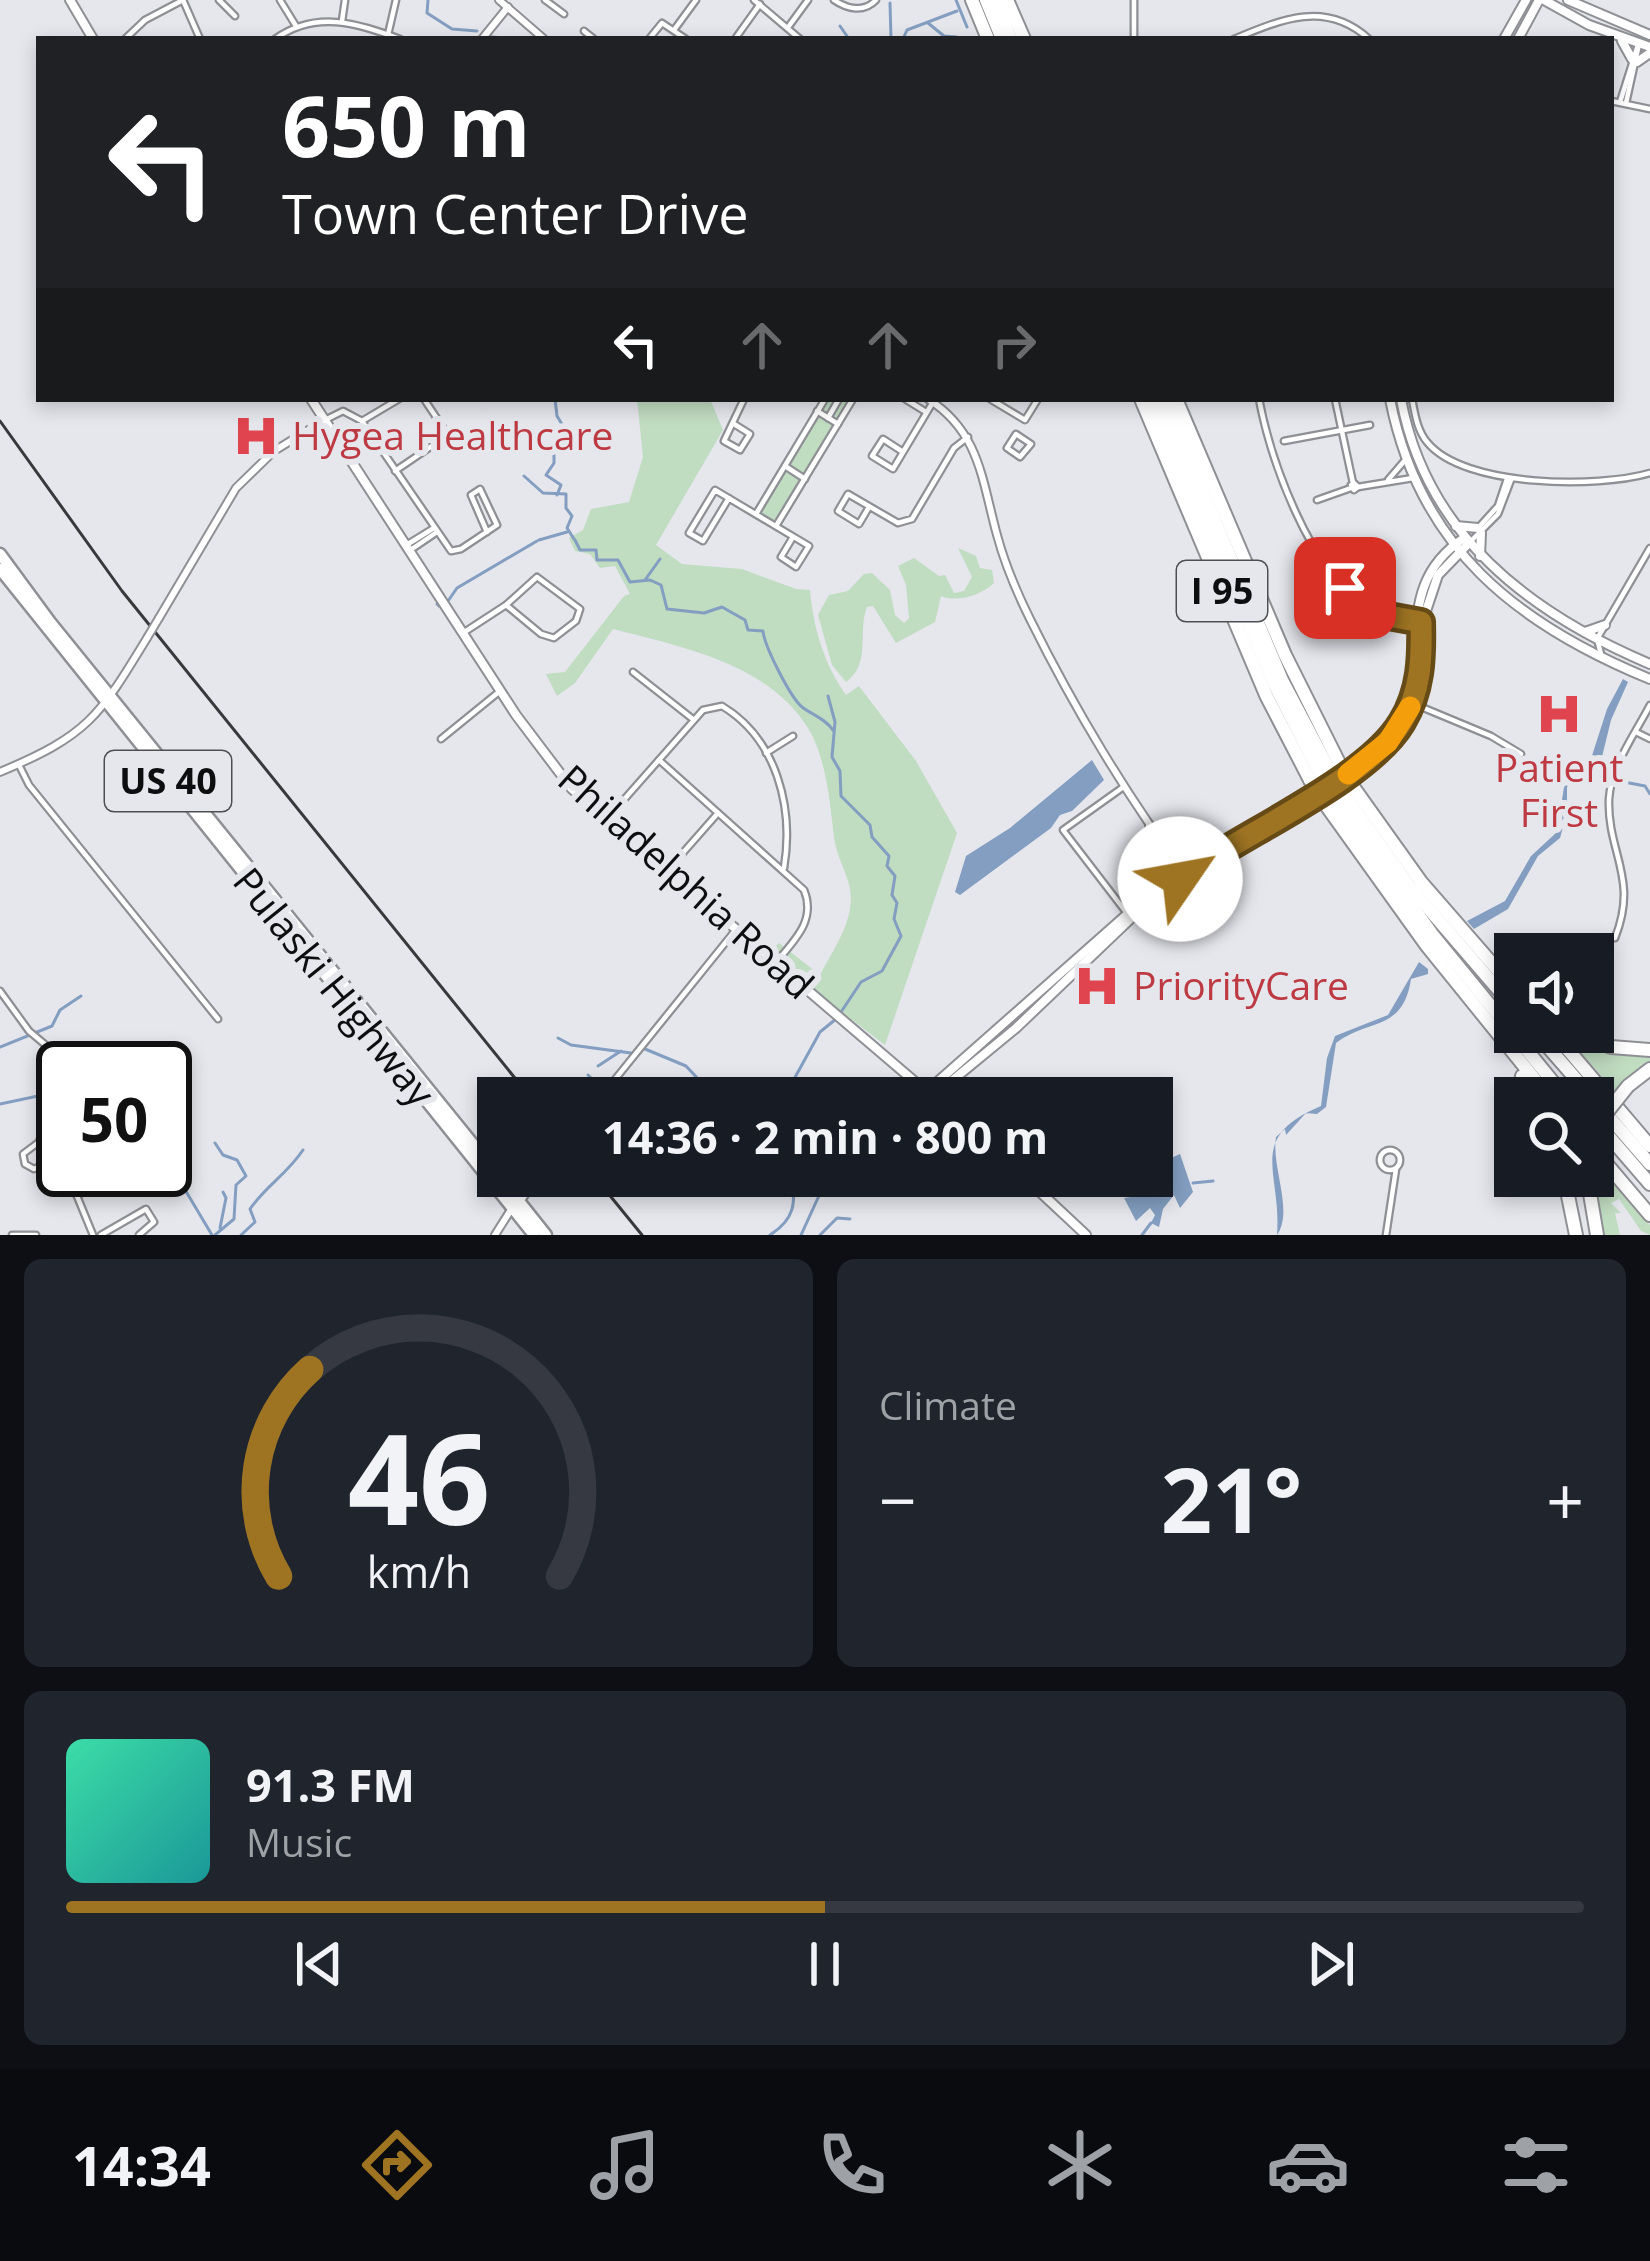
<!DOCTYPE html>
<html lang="en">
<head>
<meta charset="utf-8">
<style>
	body { margin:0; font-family:"Open Sans",sans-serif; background:#20242c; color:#f1f3f6; height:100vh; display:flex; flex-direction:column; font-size:45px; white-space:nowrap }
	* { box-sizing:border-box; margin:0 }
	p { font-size:39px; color:#9ea1a6 }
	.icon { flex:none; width:66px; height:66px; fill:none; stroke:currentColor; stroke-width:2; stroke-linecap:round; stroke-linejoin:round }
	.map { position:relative; height:1235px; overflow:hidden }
	.details { display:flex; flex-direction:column; gap:24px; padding:24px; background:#0d0f14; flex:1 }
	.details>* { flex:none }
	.guide { position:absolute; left:36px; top:36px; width:1578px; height:366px; border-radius:0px; box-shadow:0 6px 18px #0003; background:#202124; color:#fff; overflow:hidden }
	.controls { position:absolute; left:1494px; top:933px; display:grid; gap:24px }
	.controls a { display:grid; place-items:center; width:120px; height:120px; border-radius:0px; background:#171b24; box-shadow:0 6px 18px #0003; font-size:60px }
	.speed { position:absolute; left:36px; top:1041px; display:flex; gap:24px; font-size:60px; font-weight:700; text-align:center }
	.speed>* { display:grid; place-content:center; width:156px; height:156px; border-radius:50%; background:#171b24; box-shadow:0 6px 18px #0003; line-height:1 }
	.speed .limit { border:6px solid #111; border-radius:18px; background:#fff; color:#111 }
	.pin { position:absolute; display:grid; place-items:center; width:102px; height:102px; color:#fff; margin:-51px; border-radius:24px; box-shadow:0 6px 18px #0006 }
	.me { position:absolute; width:132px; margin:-66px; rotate:57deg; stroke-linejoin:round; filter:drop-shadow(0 0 9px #0008) }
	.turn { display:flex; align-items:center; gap:42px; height:252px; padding:0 48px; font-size:54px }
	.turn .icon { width:156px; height:156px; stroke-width:2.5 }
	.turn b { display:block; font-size:84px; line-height:102px }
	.lanes { display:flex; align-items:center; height:114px; padding:0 48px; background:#0003; justify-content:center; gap:60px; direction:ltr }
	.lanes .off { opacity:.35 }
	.big { font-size:90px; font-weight:700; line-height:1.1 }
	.details .tile { flex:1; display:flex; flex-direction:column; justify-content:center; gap:18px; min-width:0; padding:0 42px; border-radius:18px; background:#20242c }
	.details .dial { align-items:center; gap:0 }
	.dial svg { height:312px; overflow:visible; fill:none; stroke:#363941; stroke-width:7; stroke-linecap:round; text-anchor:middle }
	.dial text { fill:#f1f3f6; stroke:none }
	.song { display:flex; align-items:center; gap:36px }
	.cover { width:144px; height:144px; border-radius:18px; background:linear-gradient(135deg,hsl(160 70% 55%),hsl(180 70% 35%)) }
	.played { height:12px; border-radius:6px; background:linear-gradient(90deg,#9e7423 50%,#363941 50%) }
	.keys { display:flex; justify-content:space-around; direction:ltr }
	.heat { display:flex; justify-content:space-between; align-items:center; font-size:66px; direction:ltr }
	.details .tiles { flex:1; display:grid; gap:24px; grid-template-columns:1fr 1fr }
	.tile:last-child { grid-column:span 2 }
	.trip { position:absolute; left:477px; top:1077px; width:696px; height:120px; border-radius:0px; background:#171b24; box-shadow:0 6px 18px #0003; font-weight:700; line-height:120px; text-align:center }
	.dock { display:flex; height:192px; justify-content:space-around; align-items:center; background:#090b0e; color:#9ea1a6 }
	.dock .icon { width:84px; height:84px }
	.dock .on { color:#9e7423 }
	.dock b { font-size:54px; color:#f1f3f6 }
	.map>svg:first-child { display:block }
	.green { fill:#c0dcc1 }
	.water { fill:#839ec0 }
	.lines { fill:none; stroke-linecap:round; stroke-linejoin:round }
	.stream { stroke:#839ec0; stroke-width:3 }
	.minor-casing { stroke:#8f9095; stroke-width:9 }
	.tertiary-casing { stroke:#8f9095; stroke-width:10 }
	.secondary-casing { stroke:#8f9095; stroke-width:12 }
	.trunk-casing { stroke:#8f9095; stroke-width:15 }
	.motorway-casing { stroke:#8f9095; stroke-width:16 }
	.minor { stroke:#fff; stroke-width:4.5 }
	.tertiary { stroke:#fff; stroke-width:6 }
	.secondary { stroke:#fff; stroke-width:8 }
	.trunk { stroke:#fff; stroke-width:10 }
	.motorway { stroke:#fff; stroke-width:12 }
	.rail { stroke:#38393b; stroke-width:3 }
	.tertiary-bridge-casing { stroke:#8f9095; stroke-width:10; stroke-linecap:butt }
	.motorway-bridge-casing { stroke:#8f9095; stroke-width:16; stroke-linecap:butt }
	.tertiary-bridge { stroke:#fff; stroke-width:6 }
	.motorway-bridge { stroke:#fff; stroke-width:12 }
	.route-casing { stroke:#674b17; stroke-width:30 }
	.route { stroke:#9e7423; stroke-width:21 }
	.slow { stroke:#f59e0b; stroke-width:21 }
	.labels { text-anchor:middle; stroke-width:12; stroke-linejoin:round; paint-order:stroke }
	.shield { fill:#e6e7ed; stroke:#4e4f52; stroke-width:3 }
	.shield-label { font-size:36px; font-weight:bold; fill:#0d0e0f }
	.health-label { font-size:39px; fill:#be3a42; stroke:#e6e7ed; text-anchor:start }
	.street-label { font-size:39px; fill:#0d0e0f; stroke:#e6e7ed }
</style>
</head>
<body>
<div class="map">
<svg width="1650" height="1235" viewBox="0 0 1650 1235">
	<rect width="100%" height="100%" fill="#e6e7ed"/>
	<!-- green -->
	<g class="green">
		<path d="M637,399H710L723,430L656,545L682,564L742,569L796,589L810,590C813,627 824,664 846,695L859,686L916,761L957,833L885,1045L766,954L779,943L820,975C835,946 859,915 848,881C843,865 836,853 834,837C830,803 826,757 808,728C767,663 682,647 613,629L575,683L557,696L546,674L565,672L624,596L630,594L615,566L600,568L590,554L575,551L569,538L583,530L591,509L629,502L643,457Z"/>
		<path d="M827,399H850L775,522L761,513Z"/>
		<path d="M958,548L976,556L980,568L992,570L994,583C981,595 958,603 941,596L935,622L896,643L873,606L867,607C857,632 872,663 846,682L832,665L818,615L829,595L848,591L864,574L872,573L890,590L895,615L904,623L909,618L906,585L898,566L914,558L939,576L945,575L954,593L964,591L972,577Z"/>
		<path d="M1562,1032L1650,1052V1067L1615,1091Z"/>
		<path d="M1597,1164L1650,1225V1235L1641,1231L1619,1199L1611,1203L1621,1213H1615L1620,1235H1600L1593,1165Z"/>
	</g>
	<!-- water -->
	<g class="water">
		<path d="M1623,679L1628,682L1611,720L1601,761L1567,787V813L1560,838L1538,856L1508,909L1474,929L1467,921L1505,901L1531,856L1557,832L1564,787L1589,765L1607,709Z"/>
		<path d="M1092,760L1104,780L1072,811L1060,815L1051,828L960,895L955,892L966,856L1010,828Z"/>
		<path d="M1419,962L1428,969V974L1411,979C1403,1032 1369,1018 1336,1043L1326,1107L1317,1114L1306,1113L1286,1135L1285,1129L1276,1137C1271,1167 1294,1211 1277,1235C1282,1171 1245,1138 1321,1106L1327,1058L1335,1036L1388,1015Z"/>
		<path d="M1180,1154L1193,1192L1180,1208L1174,1195L1163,1209L1159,1227L1151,1223L1155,1215L1150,1208L1136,1221L1124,1198L1152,1194L1158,1164Z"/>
	</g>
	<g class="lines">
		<!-- stream -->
		<g class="stream">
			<path d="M428,0L427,13L452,29L477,31"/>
			<path d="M956,0L967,27"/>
			<path d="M890,3L891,39"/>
			<path d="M928,23L944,36L957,37"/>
			<path d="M840,26L849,39"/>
			<path d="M492,37L515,39"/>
			<path d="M903,39L907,30L957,11"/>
			<path d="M555,399L557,416L563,426L554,441V463L546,475L561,485L557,495"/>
			<path d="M524,476L543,493L566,494V508L572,516L567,528L574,539"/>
			<path d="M539,540L567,532"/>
			<path d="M575,540L580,550H596L597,560H618L630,582L650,580L661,585L667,609L704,613L722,607L745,620L748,630L763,631C764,645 790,697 802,707C814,716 823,717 833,730"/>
			<path d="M645,580L660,559"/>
			<path d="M448,601L457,588L537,541"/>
			<path d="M437,604L439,606"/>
			<path d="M828,696L835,722L832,757L840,771L841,796L870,825L872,837L889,856L887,866L895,876L892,895L897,903L894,919L901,936L882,971L861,982L841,1012"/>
			<path d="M1582,778L1604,781"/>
			<path d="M1619,781L1645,786L1650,794"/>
			<path d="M558,1038L571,1045L631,1053"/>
			<path d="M0,1047L52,1026L60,1010L81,996"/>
			<path d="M645,1049L686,1066L716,1098"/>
			<path d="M598,1066L621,1051"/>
			<path d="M588,1075L591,1078"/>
			<path d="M799,1098L793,1081L820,1032L836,1019"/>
			<path d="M0,1104L52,1093"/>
			<path d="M165,1166L181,1183L212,1235"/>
			<path d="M1193,1183L1213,1181"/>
			<path d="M220,1228L226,1198L223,1192"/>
			<path d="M215,1235L234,1219L236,1185L246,1176L237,1160L223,1155L215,1143"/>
			<path d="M241,1235L255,1222L250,1209C266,1186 287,1174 303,1150"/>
			<path d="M770,1235C795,1219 796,1203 792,1176"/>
			<path d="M801,1235L828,1176"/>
			<path d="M820,1235L837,1218L850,1219"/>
			<path d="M1142,1235L1151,1223"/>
		</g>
		<!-- minor casing -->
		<g class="minor-casing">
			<g id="minor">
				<path d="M183,0L200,39"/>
				<path d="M219,0L235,16"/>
				<path d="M280,0L296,26"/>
				<path d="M545,0L564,14"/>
				<path d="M754,0L800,39"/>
				<path d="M834,0C847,9 864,13 876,0"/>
				<path d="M1134,0V39"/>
				<path d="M342,21L345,0"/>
				<path d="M789,26L808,0"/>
				<path d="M674,30L696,0"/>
				<path d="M584,31L594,39"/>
				<path d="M125,39L145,20L183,0"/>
				<path d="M275,39C316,10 356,23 400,39"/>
				<path d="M387,39L396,0"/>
				<path d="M649,39L662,23L686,39"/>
				<path d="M735,39L760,4"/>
				<path d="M1234,39C1282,19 1326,0 1369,39"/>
				<path d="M1611,101L1650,109"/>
				<path d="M1620,102L1638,45"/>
				<path d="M1626,103L1639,44"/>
				<path d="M905,399L926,412"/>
				<path d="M990,399L1025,420L1038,399"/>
				<path d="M1259,399C1271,462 1310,570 1365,606C1382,617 1400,620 1419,622"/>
				<path d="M1335,399L1353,483"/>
				<path d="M1412,399C1415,414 1417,430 1427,442C1464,488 1599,488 1650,473"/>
				<path d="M817,411L838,424"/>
				<path d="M828,418L839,399"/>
				<path d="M323,421L343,411L362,421L451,551L461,549L497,525L480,489L471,495L487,532"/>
				<path d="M362,421L399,399"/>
				<path d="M734,424L750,434L740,450L724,441L744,399"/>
				<path d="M1016,434L1031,444L1020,457L1007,448Z"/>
				<path d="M1284,441L1370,425"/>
				<path d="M903,452L883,439L872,456L893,469L933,402V399"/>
				<path d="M785,466L805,479"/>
				<path d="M395,471L448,435L424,399"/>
				<path d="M1388,480L1406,459"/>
				<path d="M1354,483L1358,487L1354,490L1351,485Z"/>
				<path d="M1358,487L1413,478"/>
				<path d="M729,498L703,541L689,533L715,490L809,546L796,567L781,557L793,537"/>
				<path d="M1317,500L1351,488"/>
				<path d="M869,507L859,524L838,511L848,494L898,523L912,519L954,448L968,437"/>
				<path d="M756,514L825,399"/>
				<path d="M776,526L853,399"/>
				<path d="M1478,528L1498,506L1507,479"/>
				<path d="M1469,543L1498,514L1511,480"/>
				<path d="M408,544L434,528"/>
				<path d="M412,549L437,532"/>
				<path d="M537,577L580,609L576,621L554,638L541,634L506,605Z"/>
				<path d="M463,633L506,605"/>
				<path d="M1601,654L1597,639L1650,548"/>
				<path d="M633,672L694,720"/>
				<path d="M1407,701L1491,736L1521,754"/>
				<path d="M1636,732L1650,739"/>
				<path d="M441,739L500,691"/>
				<path d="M766,753L793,736"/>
				<path d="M659,760L804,890C816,919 796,939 778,960"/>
				<path d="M19,765L29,785L218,1019"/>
				<path d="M1122,788L1063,830L1126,912"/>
				<path d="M606,820L703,710L722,706C777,739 794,808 784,868"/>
				<path d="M666,872L718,813"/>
				<path d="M1615,938C1639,878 1607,853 1609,799C1611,766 1635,734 1650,705"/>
				<path d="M0,991L29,1031L73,1068"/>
				<path d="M600,1098L734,932"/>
				<path d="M40,1139L77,1196L93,1235"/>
				<circle cx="1390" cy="1160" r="10"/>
				<path d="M53,1160L34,1169L25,1164L23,1154L63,1124"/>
				<path d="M65,1177L76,1170"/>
				<path d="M77,1196L115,1170"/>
				<path d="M520,1203L539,1176"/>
				<path d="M12,1235H36"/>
				<path d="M101,1235L146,1209L154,1222L139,1235"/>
				<path d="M1386,1235L1396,1169"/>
			</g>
		</g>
		<!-- tertiary casing -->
		<g class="tertiary-casing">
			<g id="tertiary">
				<path d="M499,0L544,39"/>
				<path d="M482,39L508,7"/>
				<path d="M928,399C980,432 982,481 997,535C1005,565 1017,593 1031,621C1073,706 1129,800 1186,875"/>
				<path d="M159,618L236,488L274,451L323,421"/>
				<path d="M0,772C88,735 99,717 147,638"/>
				<path d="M1149,826L1175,872"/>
				<path d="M495,1235L512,1208"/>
			</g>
		</g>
		<!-- secondary casing -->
		<g class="secondary-casing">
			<g id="secondary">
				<path d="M70,0L93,39"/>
				<path d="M1544,0L1589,25L1650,47"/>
				<path d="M1568,0L1650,35"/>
				<path d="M1504,39L1526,0"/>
				<path d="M1518,39L1539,0"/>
				<path d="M1622,41L1632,59"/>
				<path d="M1637,62L1650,53"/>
				<path d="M311,399L516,715L572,789L934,1098"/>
				<path d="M1390,399C1419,547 1516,624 1650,679"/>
				<path d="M1401,399C1426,534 1529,613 1650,664"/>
				<path d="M1456,526L1478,528"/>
				<path d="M1480,556L1481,533"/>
				<path d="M1421,626L1438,575L1469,543"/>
				<path d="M1585,632L1605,625"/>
				<path d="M1340,771C1467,695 1370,601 1464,538"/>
				<path d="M1344,776L1383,747L1410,706"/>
				<path d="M926,1092L1175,872L1317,785"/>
				<path d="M932,1097L1016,1028L1145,905L1321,790"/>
				<path d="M1023,1176L1086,1235"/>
			</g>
		</g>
		<!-- trunk casing -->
		<g class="trunk-casing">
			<g id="trunk">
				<path d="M0,554L50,622L498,1175"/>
				<path d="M0,569L534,1235"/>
				<path d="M499,1176L546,1235"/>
			</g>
		</g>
		<!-- motorway casing -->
		<g class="motorway-casing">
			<g id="motorway">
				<path d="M972,0L988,39"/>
				<path d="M986,0L1002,39"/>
				<path d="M995,0L1011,39"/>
				<path d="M1007,0L1024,39"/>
				<path d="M1141,399L1266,695L1310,780"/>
				<path d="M1153,399L1274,684L1320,774"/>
				<path d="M1164,399L1282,680L1329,769"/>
				<path d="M1176,399L1285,655L1339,763"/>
				<path d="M1351,784L1421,882L1515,990"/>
				<path d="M1341,790L1410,887L1515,1009"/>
				<path d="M1333,795L1432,934L1566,1098"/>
				<path d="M1323,801L1427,946L1550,1098"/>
				<path d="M1535,1032L1650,1164"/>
				<path d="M1553,1032L1650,1146"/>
				<path d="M1573,1032L1611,1047L1650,1050"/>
				<path d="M1522,1076L1536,1098"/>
				<path d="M1628,1086L1650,1069"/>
				<path d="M1593,1118L1650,1184"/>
				<path d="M1593,1148L1650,1215"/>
				<path d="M1564,1176L1576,1235"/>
				<path d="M1587,1176L1597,1235"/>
			</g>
		</g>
		<!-- minor -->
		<use href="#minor" class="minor"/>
		<!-- tertiary -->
		<use href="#tertiary" class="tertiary"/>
		<!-- secondary -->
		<use href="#secondary" class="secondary"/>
		<!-- trunk -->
		<use href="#trunk" class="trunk"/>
		<!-- motorway -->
		<use href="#motorway" class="motorway"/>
		<!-- rail -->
		<g class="rail">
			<path d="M0,421L122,591L531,1098"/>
			<path d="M594,1176L642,1235"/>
		</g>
		<!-- tertiary-bridge casing -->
		<g class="tertiary-bridge-casing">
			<path id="tertiary-bridge" d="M147,638L159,618"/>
		</g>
		<!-- motorway-bridge casing -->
		<g class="motorway-bridge-casing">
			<g id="motorway-bridge">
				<path d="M1339,763L1351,784"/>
				<path d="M1329,769L1341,790"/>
				<path d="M1320,774L1333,795"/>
				<path d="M1310,780L1323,801"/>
				<path d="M1593,1142L1608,1111L1628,1086"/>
			</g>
		</g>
		<!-- tertiary-bridge -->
		<use href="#tertiary-bridge" class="tertiary-bridge"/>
		<!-- motorway-bridge -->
		<use href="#motorway-bridge" class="motorway-bridge"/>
	</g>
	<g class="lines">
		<!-- route casing -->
		<g class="route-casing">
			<path id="route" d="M1180,879C1239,835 1367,781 1402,722C1421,691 1422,658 1421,622L1378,614L1345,588"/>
		</g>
		<!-- route -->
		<use href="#route" class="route"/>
		<!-- slow -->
		<path class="slow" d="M1348,774L1388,742L1410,707"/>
	</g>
	<!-- icons -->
	<defs>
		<g id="hospital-bare" transform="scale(3.6)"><path d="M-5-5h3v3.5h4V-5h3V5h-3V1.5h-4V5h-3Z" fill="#e0444e" stroke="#e6e7ed" stroke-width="2.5" paint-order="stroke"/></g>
	</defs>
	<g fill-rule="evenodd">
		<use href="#hospital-bare" x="256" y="436"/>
		<use href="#hospital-bare" x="1559" y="714"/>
		<use href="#hospital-bare" x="1097" y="986"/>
	</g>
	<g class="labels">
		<!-- shield labels -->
		<g class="shield">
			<rect x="1177" y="561" width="90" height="60" rx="9"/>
			<rect x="105" y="751" width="126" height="60" rx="9"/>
		</g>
		<g class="shield-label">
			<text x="1222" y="604">I 95</text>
			<text x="168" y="794">US 40</text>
		</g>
		<!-- health labels -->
		<g class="health-label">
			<text x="292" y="450">Hygea Healthcare</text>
			<text x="1559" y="782" text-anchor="middle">Patient<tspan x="1559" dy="45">First</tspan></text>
			<text x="1133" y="1000">PriorityCare</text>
		</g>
		<!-- street labels -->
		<g class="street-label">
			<text transform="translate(686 882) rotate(42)" y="14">Philadelphia Road</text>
			<text transform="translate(334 987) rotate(51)" y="14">Pulaski Highway</text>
		</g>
	</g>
</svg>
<div class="controls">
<a><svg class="icon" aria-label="sound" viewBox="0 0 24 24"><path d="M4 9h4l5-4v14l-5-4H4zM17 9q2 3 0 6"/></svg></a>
<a><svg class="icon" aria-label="search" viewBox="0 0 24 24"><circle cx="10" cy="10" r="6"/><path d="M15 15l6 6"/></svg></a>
</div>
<div class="speed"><div class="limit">50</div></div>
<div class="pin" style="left:1345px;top:588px;background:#d93025"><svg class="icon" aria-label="arrive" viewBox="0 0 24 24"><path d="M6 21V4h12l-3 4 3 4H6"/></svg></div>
<svg class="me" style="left:1180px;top:879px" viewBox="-20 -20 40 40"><circle r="19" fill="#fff"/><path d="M0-13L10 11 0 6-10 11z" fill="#9e7423"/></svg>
<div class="trip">14:36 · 2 min · 800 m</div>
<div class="guide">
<div class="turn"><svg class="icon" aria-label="left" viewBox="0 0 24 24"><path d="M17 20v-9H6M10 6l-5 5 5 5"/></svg><div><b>650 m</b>Town Center Drive</div></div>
<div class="lanes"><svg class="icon" aria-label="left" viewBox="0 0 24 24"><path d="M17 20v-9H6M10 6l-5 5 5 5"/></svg><svg class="icon off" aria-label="ahead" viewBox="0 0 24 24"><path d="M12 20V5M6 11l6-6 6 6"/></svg><svg class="icon off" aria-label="ahead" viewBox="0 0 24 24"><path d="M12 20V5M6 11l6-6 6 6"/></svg><svg class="icon off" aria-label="right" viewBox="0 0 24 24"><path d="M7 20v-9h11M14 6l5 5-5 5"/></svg></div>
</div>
</div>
<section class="details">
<div class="tiles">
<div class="tile dial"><svg viewBox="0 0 100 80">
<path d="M14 69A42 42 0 1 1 86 69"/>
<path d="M14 69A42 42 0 0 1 22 16" stroke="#9e7423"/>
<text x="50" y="56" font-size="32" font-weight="700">46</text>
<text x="50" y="72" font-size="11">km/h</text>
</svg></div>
<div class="tile"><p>Climate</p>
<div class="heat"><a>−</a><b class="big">21°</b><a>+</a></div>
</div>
<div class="tile">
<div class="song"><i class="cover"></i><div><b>91.3 FM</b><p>Music</p></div></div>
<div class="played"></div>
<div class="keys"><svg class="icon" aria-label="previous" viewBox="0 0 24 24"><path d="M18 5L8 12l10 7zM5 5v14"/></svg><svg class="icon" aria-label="pause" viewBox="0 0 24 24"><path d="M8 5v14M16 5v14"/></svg><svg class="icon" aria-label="next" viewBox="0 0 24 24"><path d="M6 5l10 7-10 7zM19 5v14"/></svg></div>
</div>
</div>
</section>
<nav class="dock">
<b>14:34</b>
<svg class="icon on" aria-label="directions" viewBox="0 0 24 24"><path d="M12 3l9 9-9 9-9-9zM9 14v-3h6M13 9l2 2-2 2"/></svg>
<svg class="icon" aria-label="music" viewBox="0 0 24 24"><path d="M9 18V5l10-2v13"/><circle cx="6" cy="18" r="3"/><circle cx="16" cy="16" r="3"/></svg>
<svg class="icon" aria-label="phone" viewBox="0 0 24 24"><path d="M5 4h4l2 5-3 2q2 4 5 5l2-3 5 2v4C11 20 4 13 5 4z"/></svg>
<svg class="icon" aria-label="climate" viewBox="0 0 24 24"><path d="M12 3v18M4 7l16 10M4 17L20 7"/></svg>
<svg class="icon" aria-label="car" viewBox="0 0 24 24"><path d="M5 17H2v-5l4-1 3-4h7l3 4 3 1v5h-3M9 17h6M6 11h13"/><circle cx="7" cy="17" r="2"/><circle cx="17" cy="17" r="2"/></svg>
<svg class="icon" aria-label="filters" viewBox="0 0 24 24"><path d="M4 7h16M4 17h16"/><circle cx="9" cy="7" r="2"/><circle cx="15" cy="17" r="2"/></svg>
</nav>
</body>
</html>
